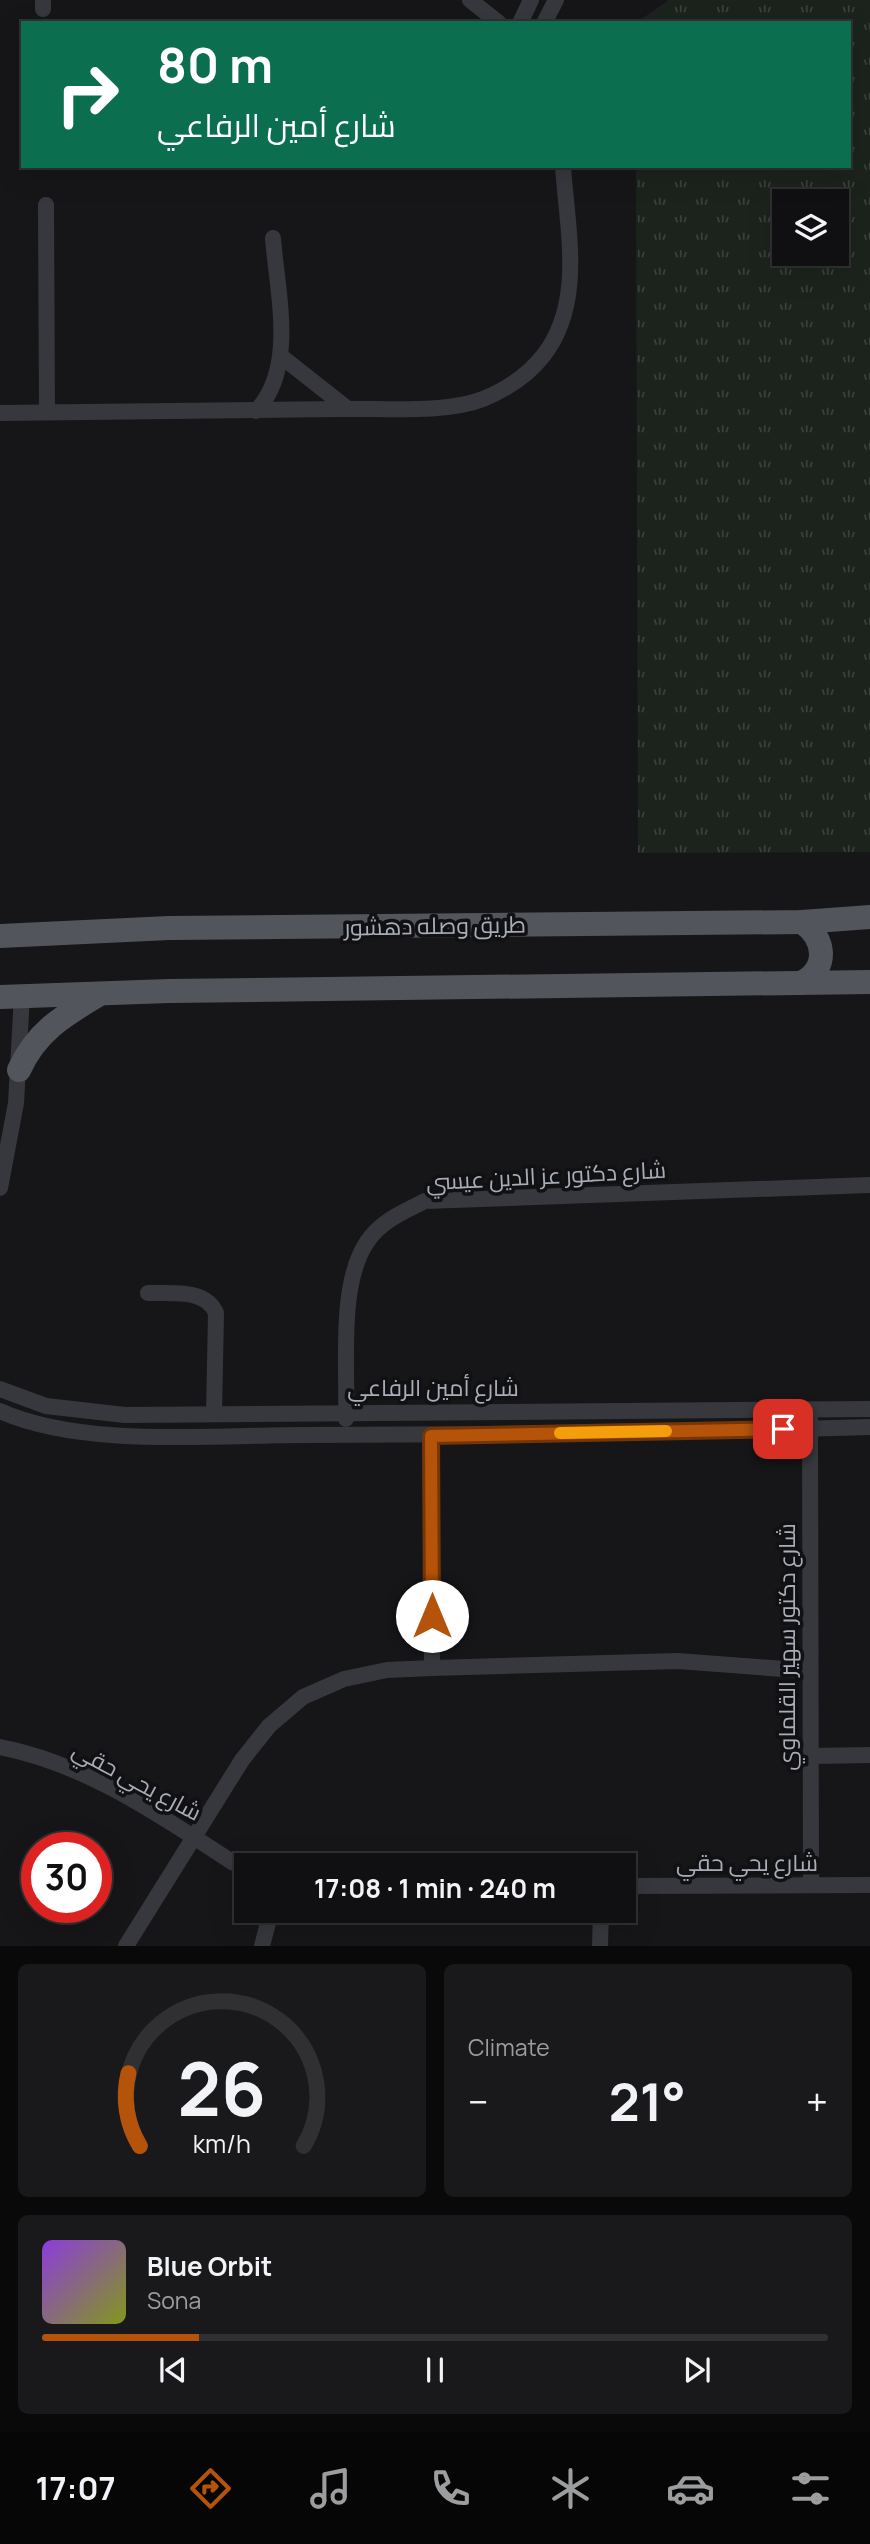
<!DOCTYPE html>
<html lang="en">
<head>
<meta charset="utf-8">
<style>
	body { margin:0; font-family:Manrope,Cairo,sans-serif; background:#19191b; color:#f1f3f6; height:100vh; display:flex; flex-direction:column; font-size:26px; white-space:nowrap }
	* { box-sizing:border-box; margin:0 }
	p { font-size:23px; color:#9c9d9f }
	.icon { flex:none; width:38px; height:38px; fill:none; stroke:currentColor; stroke-width:2; stroke-linecap:round; stroke-linejoin:round }
	.map { position:relative; height:1946px; overflow:hidden }
	.panel { display:flex; flex-direction:column; gap:18px; padding:18px; background:#09090a; flex:1 }
	.panel>* { flex:none }
	.hud { position:absolute; left:21px; top:21px; width:830px; height:147px; border-radius:0px; box-shadow:0 7px 28px #0002,0 0 0 2px #303032; background:#0b6e4f; color:#fff; overflow:hidden }
	.tools { position:absolute; left:772px; top:189px; display:grid; gap:14px }
	.tools a { display:grid; place-items:center; width:77px; height:77px; border-radius:0px; background:#101012; box-shadow:0 7px 28px #0002,0 0 0 2px #303032; font-size:35px }
	.speed { position:absolute; left:21px; top:1832px; display:flex; gap:14px; font-size:35px; font-weight:700; text-align:center }
	.speed>* { display:grid; place-content:center; width:91px; height:91px; border-radius:50%; background:#101012; box-shadow:0 7px 28px #0002,0 0 0 2px #303032; line-height:1 }
	.speed .limit { border:10px solid #d22; background:#fff; color:#111 }
	.pin { position:absolute; display:grid; place-items:center; width:60px; height:60px; color:#fff; margin:-30px; border-radius:14px; box-shadow:0 4px 10px #0006 }
	.me { position:absolute; width:77px; margin:-38px; rotate:0deg; stroke-linejoin:round; filter:drop-shadow(0 0 5px #0008) }
	.turn { display:flex; align-items:center; gap:24px; height:147px; padding:0 21px; font-size:32px }
	.turn .icon { width:91px; height:91px; stroke-width:2.5 }
	.turn b { display:block; font-size:49px; line-height:60px }
	.big { font-size:52px; font-weight:700; line-height:1.1 }
	.panel .card { flex:1; display:flex; flex-direction:column; justify-content:center; gap:10px; min-width:0; padding:0 24px; border-radius:10px; background:#19191b }
	.panel .dial { align-items:center; gap:0 }
	.dial svg { height:182px; overflow:visible; fill:none; stroke:#303032; stroke-width:7; stroke-linecap:round; text-anchor:middle }
	.dial text { fill:#f1f3f6; stroke:none }
	.song { display:flex; align-items:center; gap:21px }
	.cover { width:84px; height:84px; border-radius:10px; background:linear-gradient(135deg,hsl(270 70% 55%),hsl(70 70% 35%)) }
	.played { height:7px; border-radius:4px; background:linear-gradient(90deg,#b45309 20%,#303032 20%) }
	.keys { display:flex; justify-content:space-around; direction:ltr }
	.heat { display:flex; justify-content:space-between; align-items:center; font-size:38px; direction:ltr }
	.panel .tiles { flex:1; display:grid; gap:18px; grid-template-columns:1fr 1fr }
	.card:last-child { grid-column:span 2 }
	.trip { position:absolute; left:234px; top:1853px; width:402px; height:70px; border-radius:0px; background:#101012; box-shadow:0 7px 28px #0002,0 0 0 2px #303032; font-weight:700; line-height:70px; text-align:center }
	.menu { display:flex; height:112px; justify-content:space-around; align-items:center; background:#060607; color:#9c9d9f }
	.menu .icon { width:49px; height:49px }
	.menu .current { color:#b45309 }
	.menu b { font-size:32px; color:#f1f3f6 }
	.map>svg:first-child { display:block }
	.grass { fill:url(#grass-tufts); fill-rule:evenodd }
	.lines { fill:none; stroke-linecap:round; stroke-linejoin:round }
	.minor { stroke:#37383d; stroke-width:16 }
	.primary { stroke:#53555c; stroke-width:24 }
	.route-casing { stroke:#753606; stroke-width:18 }
	.route { stroke:#b45309; stroke-width:12 }
	.slow { stroke:#f59e0b; stroke-width:12 }
	.labels { text-anchor:middle; stroke-width:7; stroke-linejoin:round; paint-order:stroke }
	.street-label { font-size:23px; fill:#a8adb8; stroke:#111113 }
</style>
</head>
<body>
<div class="map">
<svg width="870" height="1946" viewBox="0 0 870 1946">
	<defs>
		<pattern id="grass-tufts" width="24" height="20" patternUnits="userSpaceOnUse" patternTransform="scale(1.75)"><rect width="24" height="20" fill="#1c231d"/><path d="M3 7l-1-3M5 7V3M7 7l1-3M15 17l-1-3M17 17v-4M19 17l1-3" fill="none" stroke="#3a403c"/></pattern>
	</defs>
	<rect width="100%" height="100%" fill="#161618"/>
	<!-- grass -->
	<path class="grass" d="M669,0H870V852L638,853L636,166H849V23H636ZM784,201H836V254H784Z"/>
	<g class="lines">
		<!-- minor -->
		<g class="minor">
			<path d="M43,0V9"/>
			<path d="M470,0L499,23"/>
			<path d="M520,23L531,0"/>
			<path d="M544,23L556,0"/>
			<path d="M46,205L47,412"/>
			<path d="M282,357L348,409"/>
			<path d="M256,411C297,368 277,293 273,238"/>
			<path d="M0,413C113,411 227,411 340,409C383,408 444,414 483,399C505,390 528,375 543,356C585,303 567,229 563,166"/>
			<path d="M0,1188L16,1103L22,996"/>
			<path d="M148,1293C171,1294 205,1288 216,1313L214,1414"/>
			<path d="M0,1389L46,1406L125,1415L870,1409"/>
			<path d="M0,1411C82,1448 214,1435 304,1435C493,1435 681,1432 870,1427"/>
			<path d="M346,1419C348,1367 338,1285 367,1242C381,1221 403,1212 425,1201L870,1185"/>
			<path d="M810,1419L811,1885"/>
			<path d="M431,1436L432,1668"/>
			<path d="M0,1747C85,1763 161,1816 232,1862L247,1868"/>
			<path d="M811,1756L870,1755"/>
			<path d="M625,1886L870,1885"/>
			<path d="M126,1946L242,1760L269,1726L303,1697L344,1679L387,1670L432,1668L678,1661L810,1671"/>
			<path d="M262,1946L271,1911"/>
			<path d="M600,1946L601,1911"/>
		</g>
		<!-- primary -->
		<g class="primary">
			<path d="M0,936L169,928L802,922L870,917"/>
			<path d="M801,983C829,969 826,939 802,922"/>
			<path d="M0,997L169,991L870,982"/>
			<path d="M19,1070C36,1032 63,1016 98,995"/>
		</g>
	</g>
	<g class="lines">
		<!-- route casing -->
		<g class="route-casing">
			<path id="route" d="M432,1616L431,1436L783,1429"/>
		</g>
		<!-- route -->
		<use href="#route" class="route"/>
		<!-- slow -->
		<path class="slow" d="M560,1433L666,1431"/>
	</g>
	<g class="labels">
		<!-- street labels -->
		<g class="street-label">
			<text transform="translate(435 926) rotate(-1)" y="8">طريق وصله دهشور</text>
			<text transform="translate(546 1176) rotate(-3)" y="8">شارع دكتور عز الدين عيسي</text>
			<text x="433" y="1396">شارع أمين الرفاعي</text>
			<text transform="translate(787 1647) rotate(-90)" y="8">شارع دكتور سهير القلماوي</text>
			<text transform="translate(137 1781) rotate(28)" y="8">شارع يحي حقي</text>
			<text x="747" y="1871">شارع يحي حقي</text>
		</g>
	</g>
</svg>
<div class="tools">
<a><svg class="icon" aria-label="layers" viewBox="0 0 24 24"><path d="M12 4l9 5-9 5-9-5zM3 14l9 5 9-5"/></svg></a>
</div>
<div class="speed"><div class="limit">30</div></div>
<div class="pin" style="left:783px;top:1429px;background:#d93025"><svg class="icon" aria-label="arrive" viewBox="0 0 24 24"><path d="M6 21V4h12l-3 4 3 4H6"/></svg></div>
<svg class="me" style="left:432px;top:1616px" viewBox="-20 -20 40 40"><circle r="19" fill="#fff"/><path d="M0-13L10 11 0 6-10 11z" fill="#b45309"/></svg>
<div class="trip">17:08 · 1 min · 240 m</div>
<div class="hud">
<div class="turn"><svg class="icon" aria-label="right" viewBox="0 0 24 24"><path d="M7 20v-9h11M14 6l5 5-5 5"/></svg><div><b>80 m</b>شارع أمين الرفاعي</div></div>
</div>
</div>
<section class="panel">
<div class="tiles">
<div class="card dial"><svg viewBox="0 0 100 80">
<path d="M14 69A42 42 0 1 1 86 69"/>
<path d="M14 69A42 42 0 0 1 9 37" stroke="#b45309"/>
<text x="50" y="56" font-size="32" font-weight="700">26</text>
<text x="50" y="72" font-size="11">km/h</text>
</svg></div>
<div class="card"><p>Climate</p>
<div class="heat"><a>−</a><b class="big">21°</b><a>+</a></div>
</div>
<div class="card">
<div class="song"><i class="cover"></i><div><b>Blue Orbit</b><p>Sona</p></div></div>
<div class="played"></div>
<div class="keys"><svg class="icon" aria-label="previous" viewBox="0 0 24 24"><path d="M18 5L8 12l10 7zM5 5v14"/></svg><svg class="icon" aria-label="pause" viewBox="0 0 24 24"><path d="M8 5v14M16 5v14"/></svg><svg class="icon" aria-label="next" viewBox="0 0 24 24"><path d="M6 5l10 7-10 7zM19 5v14"/></svg></div>
</div>
</div>
</section>
<nav class="menu">
<b>17:07</b>
<svg class="icon current" aria-label="directions" viewBox="0 0 24 24"><path d="M12 3l9 9-9 9-9-9zM9 14v-3h6M13 9l2 2-2 2"/></svg>
<svg class="icon" aria-label="music" viewBox="0 0 24 24"><path d="M9 18V5l10-2v13"/><circle cx="6" cy="18" r="3"/><circle cx="16" cy="16" r="3"/></svg>
<svg class="icon" aria-label="phone" viewBox="0 0 24 24"><path d="M5 4h4l2 5-3 2q2 4 5 5l2-3 5 2v4C11 20 4 13 5 4z"/></svg>
<svg class="icon" aria-label="climate" viewBox="0 0 24 24"><path d="M12 3v18M4 7l16 10M4 17L20 7"/></svg>
<svg class="icon" aria-label="car" viewBox="0 0 24 24"><path d="M5 17H2v-5l4-1 3-4h7l3 4 3 1v5h-3M9 17h6M6 11h13"/><circle cx="7" cy="17" r="2"/><circle cx="17" cy="17" r="2"/></svg>
<svg class="icon" aria-label="filters" viewBox="0 0 24 24"><path d="M4 7h16M4 17h16"/><circle cx="9" cy="7" r="2"/><circle cx="15" cy="17" r="2"/></svg>
</nav>
</body>
</html>
